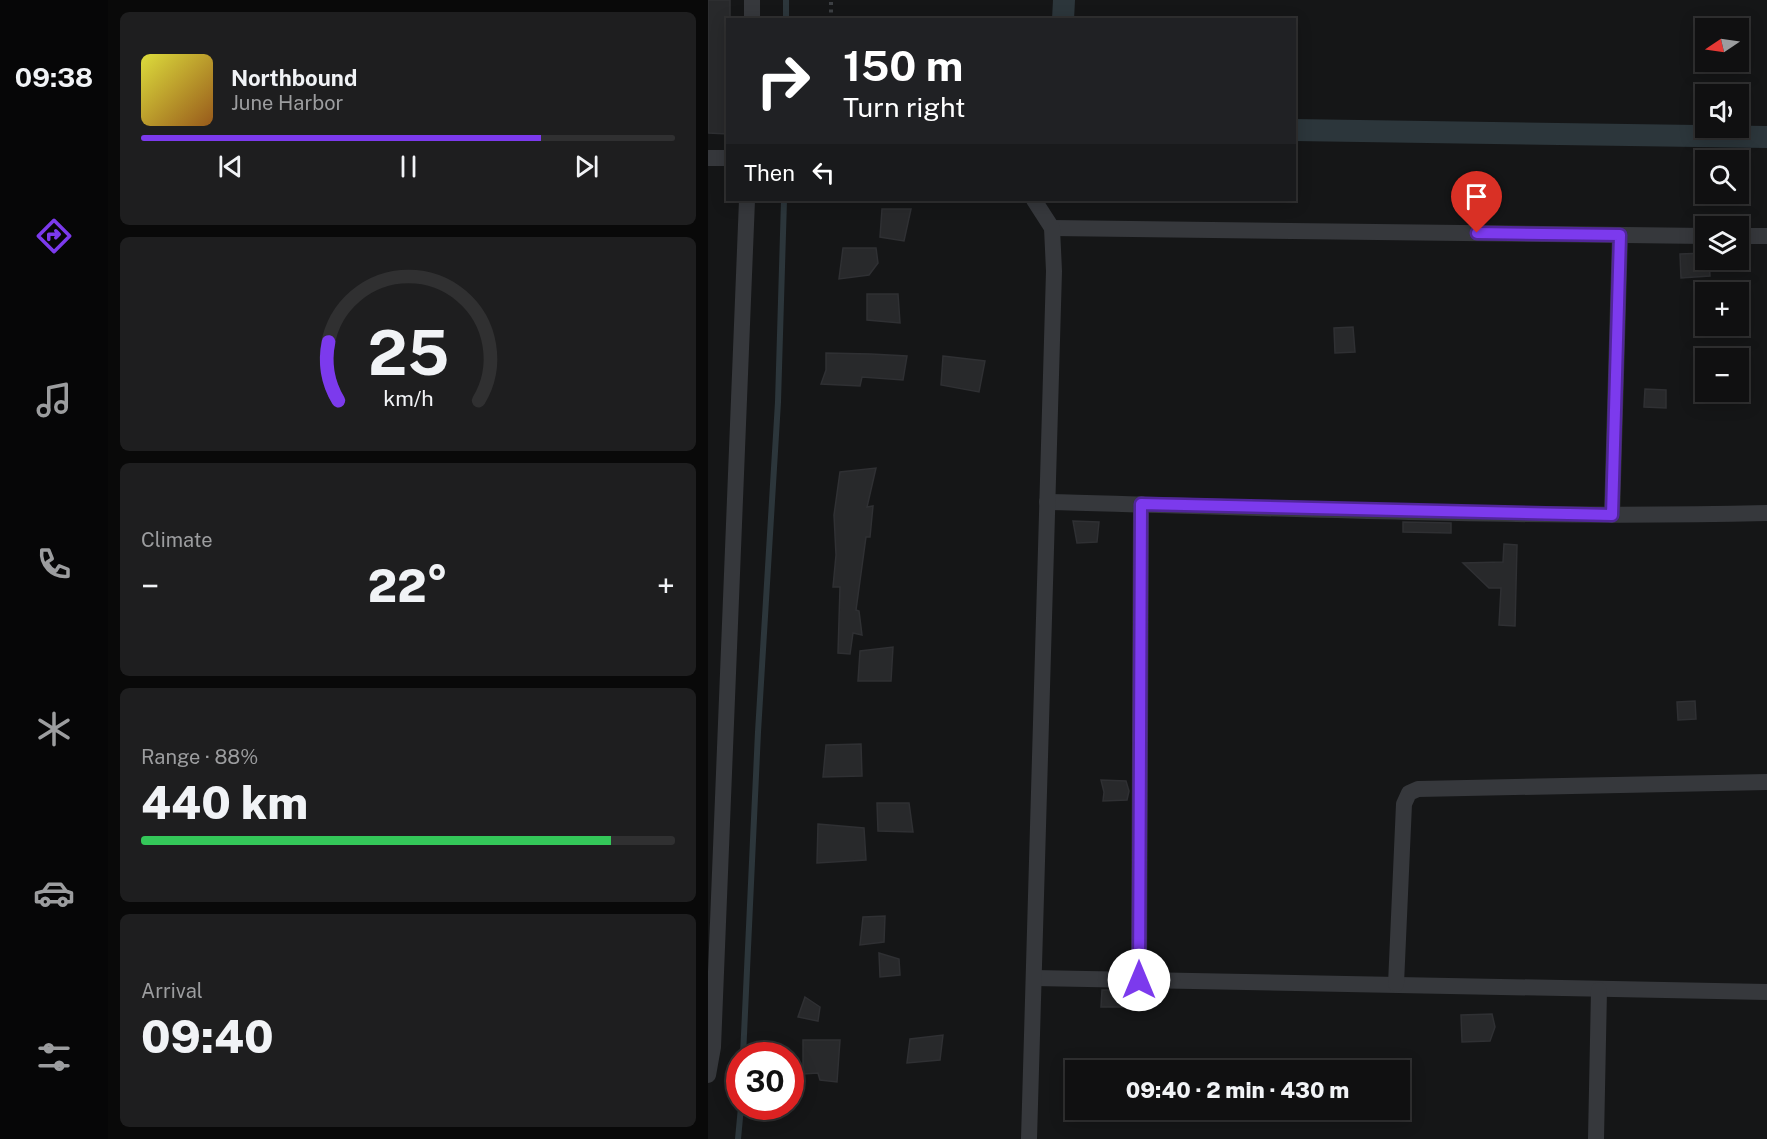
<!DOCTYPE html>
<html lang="en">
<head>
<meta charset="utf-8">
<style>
	body { margin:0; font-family:"Public Sans",sans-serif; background:#1e1e1f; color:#f1f3f6; height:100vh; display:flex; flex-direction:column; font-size:22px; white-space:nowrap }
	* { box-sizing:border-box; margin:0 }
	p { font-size:20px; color:#9c9d9f }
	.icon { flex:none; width:33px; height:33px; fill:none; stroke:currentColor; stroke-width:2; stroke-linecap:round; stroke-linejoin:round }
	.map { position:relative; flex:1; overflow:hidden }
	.panel { display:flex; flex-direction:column; gap:12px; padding:12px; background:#090909; width:600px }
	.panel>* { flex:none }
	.banner { position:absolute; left:18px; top:18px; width:570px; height:183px; border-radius:0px; box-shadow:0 3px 15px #0003,0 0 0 2px #303031; background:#202124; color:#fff; overflow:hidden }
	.needle { width:39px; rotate:257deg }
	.tools { position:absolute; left:987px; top:18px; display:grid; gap:12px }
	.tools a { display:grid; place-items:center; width:54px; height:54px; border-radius:0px; background:#101011; box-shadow:0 3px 15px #0003,0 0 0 2px #303031; font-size:30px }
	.speed { position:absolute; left:18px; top:1042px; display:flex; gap:12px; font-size:30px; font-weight:700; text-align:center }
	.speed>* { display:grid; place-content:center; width:78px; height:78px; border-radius:50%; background:#101011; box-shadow:0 3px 15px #0003,0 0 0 2px #303031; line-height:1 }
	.speed .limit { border:9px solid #d22; background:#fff; color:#111 }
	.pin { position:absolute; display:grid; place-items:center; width:51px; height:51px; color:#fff; margin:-62px -26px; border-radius:50% 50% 50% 0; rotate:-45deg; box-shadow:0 0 6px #0007 }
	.pin .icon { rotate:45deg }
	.me { position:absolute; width:66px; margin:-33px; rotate:0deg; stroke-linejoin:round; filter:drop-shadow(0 0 4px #0008) }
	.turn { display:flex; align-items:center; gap:21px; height:126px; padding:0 18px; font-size:27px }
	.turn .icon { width:78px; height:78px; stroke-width:2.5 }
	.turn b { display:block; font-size:42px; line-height:51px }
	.then { display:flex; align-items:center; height:57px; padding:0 18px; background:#0003; gap:12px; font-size:22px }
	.big { font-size:45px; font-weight:800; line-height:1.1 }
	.panel .tile { flex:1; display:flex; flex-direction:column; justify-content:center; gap:9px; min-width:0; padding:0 21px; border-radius:9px; background:#1e1e1f }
	.panel .dial { align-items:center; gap:0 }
	.dial svg { height:156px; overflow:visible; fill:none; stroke:#303031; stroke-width:7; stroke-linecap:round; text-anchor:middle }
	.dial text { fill:#f1f3f6; stroke:none }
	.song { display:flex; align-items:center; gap:18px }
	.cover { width:72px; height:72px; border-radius:9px; background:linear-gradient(135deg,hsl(60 70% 55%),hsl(30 70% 35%)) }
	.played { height:6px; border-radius:3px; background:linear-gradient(90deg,#7c3aed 75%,#303031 75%) }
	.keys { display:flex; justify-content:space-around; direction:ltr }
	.heat { display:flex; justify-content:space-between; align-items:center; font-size:33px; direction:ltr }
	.charge { height:9px; border-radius:4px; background:linear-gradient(90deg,#34c759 88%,#303031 0) }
	.trip { position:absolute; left:357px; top:1060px; width:345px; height:60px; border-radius:0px; background:#101011; box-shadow:0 3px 15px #0003,0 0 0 2px #303031; font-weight:800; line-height:60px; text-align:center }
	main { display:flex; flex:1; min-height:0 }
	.menu { display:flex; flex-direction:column; width:108px; justify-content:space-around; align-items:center; background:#060607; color:#9c9d9f }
	.menu .icon { width:42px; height:42px }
	.menu .active { color:#7c3aed }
	.menu b { font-size:27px; color:#f1f3f6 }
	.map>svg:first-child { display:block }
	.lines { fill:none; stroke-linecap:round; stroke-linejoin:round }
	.stream { stroke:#2c363b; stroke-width:6 }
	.canal { stroke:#2c363b; stroke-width:22 }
	.building { fill:#28292b; stroke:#2f3033; stroke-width:1.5 }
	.path { stroke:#3c3f43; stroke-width:4; stroke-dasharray:3 4.5; stroke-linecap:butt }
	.street { stroke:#36383c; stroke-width:16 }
	.route-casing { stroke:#51269a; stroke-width:15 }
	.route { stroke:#7c3aed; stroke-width:10 }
</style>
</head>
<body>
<main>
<nav class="menu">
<b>09:38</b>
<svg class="icon active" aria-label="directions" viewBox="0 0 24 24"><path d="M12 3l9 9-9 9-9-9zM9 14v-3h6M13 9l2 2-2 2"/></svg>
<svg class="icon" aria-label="music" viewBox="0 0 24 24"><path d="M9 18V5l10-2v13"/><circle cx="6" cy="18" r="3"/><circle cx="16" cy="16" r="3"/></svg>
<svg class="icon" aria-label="phone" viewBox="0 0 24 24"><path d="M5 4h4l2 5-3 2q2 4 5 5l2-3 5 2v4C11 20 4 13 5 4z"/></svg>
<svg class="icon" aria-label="climate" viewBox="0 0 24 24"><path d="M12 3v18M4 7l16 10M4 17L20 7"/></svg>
<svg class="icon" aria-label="car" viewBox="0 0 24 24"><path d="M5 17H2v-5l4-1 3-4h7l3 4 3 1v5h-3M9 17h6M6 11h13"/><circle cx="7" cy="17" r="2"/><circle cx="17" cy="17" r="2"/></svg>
<svg class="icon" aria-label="filters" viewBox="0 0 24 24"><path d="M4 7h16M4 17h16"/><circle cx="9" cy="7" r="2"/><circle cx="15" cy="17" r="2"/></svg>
</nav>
<section class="panel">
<div class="tile">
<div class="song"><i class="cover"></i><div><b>Northbound</b><p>June Harbor</p></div></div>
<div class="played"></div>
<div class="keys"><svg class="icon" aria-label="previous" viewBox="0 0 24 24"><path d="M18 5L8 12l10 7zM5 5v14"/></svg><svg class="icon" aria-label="pause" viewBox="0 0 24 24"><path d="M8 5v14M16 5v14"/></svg><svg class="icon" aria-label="next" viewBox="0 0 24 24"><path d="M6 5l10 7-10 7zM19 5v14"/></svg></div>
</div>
<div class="tile dial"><svg viewBox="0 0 100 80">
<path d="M14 69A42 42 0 1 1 86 69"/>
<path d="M14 69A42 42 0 0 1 9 39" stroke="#7c3aed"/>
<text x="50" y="56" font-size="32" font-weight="700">25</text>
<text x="50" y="72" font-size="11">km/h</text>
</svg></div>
<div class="tile"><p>Climate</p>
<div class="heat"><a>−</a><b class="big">22°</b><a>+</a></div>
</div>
<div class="tile"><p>Range · 88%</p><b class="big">440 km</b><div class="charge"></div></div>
<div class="tile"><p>Arrival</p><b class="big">09:40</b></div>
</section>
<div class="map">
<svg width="1059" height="1139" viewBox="0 0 1059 1139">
	<rect width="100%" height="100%" fill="#151617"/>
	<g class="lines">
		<!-- stream -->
		<g class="stream">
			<path d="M78,20V0"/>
			<path d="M35,1056L50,732L70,402L76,200"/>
			<path d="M30,1139L33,1107"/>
		</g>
		<!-- canal -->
		<g class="canal">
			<path d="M355,20L356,0"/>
			<path d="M586,130L1059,137"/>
		</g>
	</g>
	<!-- building -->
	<g class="building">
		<path d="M0,0H22V20H20V134L0,133Z"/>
		<path d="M754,185H771L770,203L753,202Z"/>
		<path d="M174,209H203L196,241L172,237Z"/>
		<path d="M135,248H168L170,263L161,275L131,279Z"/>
		<path d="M998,253V260H1001L1002,276L973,278L972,254Z"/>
		<path d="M159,294H190L192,323L159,320Z"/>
		<path d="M645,327L647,352L627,353L626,328Z"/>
		<path d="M118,353L163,354L199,356L195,380L154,377L152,386L113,384L118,370Z"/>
		<path d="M235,356L277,361L271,392L233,385Z"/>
		<path d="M937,389L958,390V408L936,407Z"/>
		<path d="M168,468L159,507L165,506L162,537H158L148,610L151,611L154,635L145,633L142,654L130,653L132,587H125L128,555L126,515L132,472Z"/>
		<path d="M365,521L391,522L389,542L369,543Z"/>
		<path d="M695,522L743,523V533L695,532Z"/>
		<path d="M796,544L809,545L807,626L791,625L793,588H781L755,563L795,562Z"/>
		<path d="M185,647L183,681H150L152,651Z"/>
		<path d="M987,701L988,719L970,720L969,702Z"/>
		<path d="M153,744L154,776L115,777L118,745Z"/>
		<path d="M393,780L418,781L421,791L419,800L395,801L396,792Z"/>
		<path d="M169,803H201L205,832L170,831Z"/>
		<path d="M110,824L156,828L158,860L109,863Z"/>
		<path d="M177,916L176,942L152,945L155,917Z"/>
		<path d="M171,953L191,959L192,975L172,977Z"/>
		<path d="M394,990H418L419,1007H393Z"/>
		<path d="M97,997L112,1007L110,1021L90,1017Z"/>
		<path d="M784,1014L787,1027L782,1041L754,1042L753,1015Z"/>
		<path d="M235,1035L232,1060L199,1063L202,1039Z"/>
		<path d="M95,1040H132L129,1082L112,1080L110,1073L95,1074Z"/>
	</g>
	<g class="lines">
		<!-- path -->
		<path class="path" d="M123,20V0"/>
		<!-- street -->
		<g class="street">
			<path d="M44,20V0"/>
			<path d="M0,158H20"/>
			<path d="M344,228L998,236"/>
			<path d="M1030,236H1059"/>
			<path d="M339,502C579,508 819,519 1059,513"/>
			<path d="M904,515L912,235"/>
			<path d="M326,978L1059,992"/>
			<path d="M431,980L433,504"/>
			<path d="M688,984L696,804L701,793L710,789L1059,782"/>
			<path d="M0,1075L5,1047L39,200"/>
			<path d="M321,1139L346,271L344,228L326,200"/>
			<path d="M888,1139L891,990"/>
		</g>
	</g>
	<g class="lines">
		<!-- route casing -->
		<g class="route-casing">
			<path id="route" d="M431,980L433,504L904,515L912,235L769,233"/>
		</g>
		<!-- route -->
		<use href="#route" class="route"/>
	</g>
</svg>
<div class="tools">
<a><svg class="needle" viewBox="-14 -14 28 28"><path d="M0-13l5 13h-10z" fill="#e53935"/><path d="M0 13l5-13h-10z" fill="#9c9d9f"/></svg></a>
<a><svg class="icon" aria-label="sound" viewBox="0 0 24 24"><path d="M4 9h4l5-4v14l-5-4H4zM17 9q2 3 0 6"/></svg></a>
<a><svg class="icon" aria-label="search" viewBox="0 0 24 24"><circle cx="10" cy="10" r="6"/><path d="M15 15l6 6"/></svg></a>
<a><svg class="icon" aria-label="layers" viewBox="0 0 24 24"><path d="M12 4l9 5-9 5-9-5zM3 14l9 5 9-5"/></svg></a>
<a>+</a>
<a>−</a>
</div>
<div class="speed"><div class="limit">30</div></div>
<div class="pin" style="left:769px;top:233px;background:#d93025"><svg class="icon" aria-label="arrive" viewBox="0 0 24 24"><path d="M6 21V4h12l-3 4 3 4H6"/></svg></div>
<svg class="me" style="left:431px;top:980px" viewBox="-20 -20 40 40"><circle r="19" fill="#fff"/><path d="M0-13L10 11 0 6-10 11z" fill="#7c3aed"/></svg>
<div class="trip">09:40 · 2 min · 430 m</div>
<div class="banner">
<div class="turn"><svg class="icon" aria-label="right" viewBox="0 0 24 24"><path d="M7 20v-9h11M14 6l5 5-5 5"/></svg><div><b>150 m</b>Turn right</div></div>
<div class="then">Then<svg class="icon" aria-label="left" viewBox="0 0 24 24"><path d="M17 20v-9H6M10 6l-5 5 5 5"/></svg></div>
</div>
</div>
</main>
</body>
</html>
